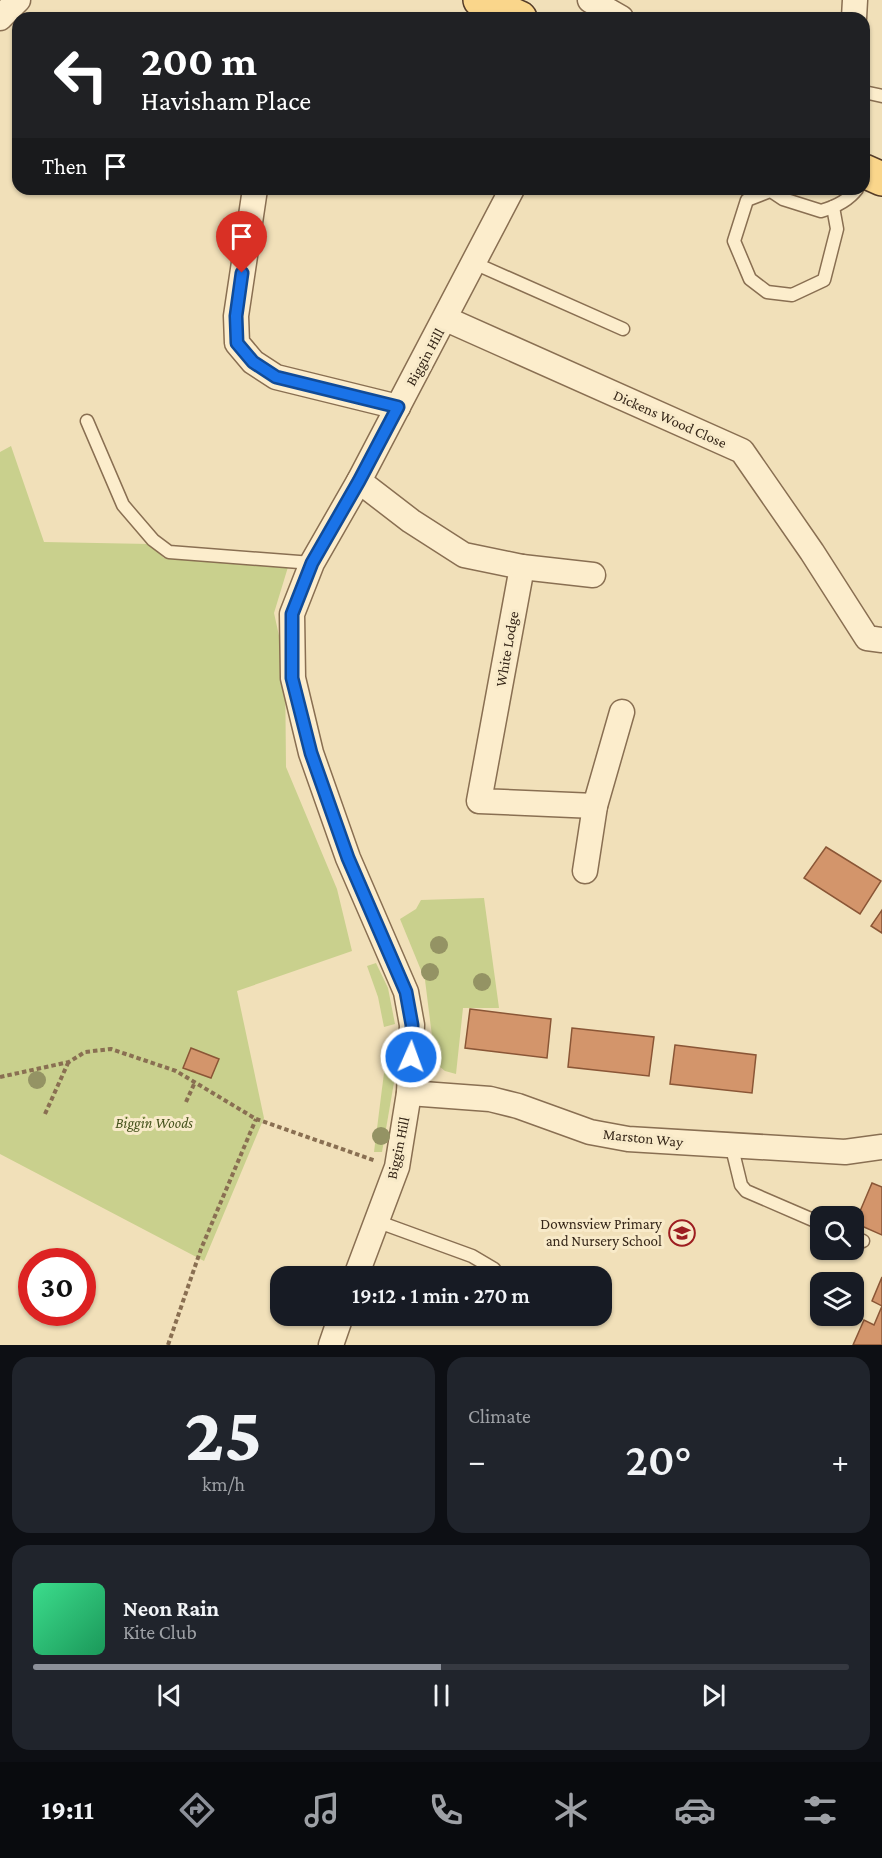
<!DOCTYPE html>
<html lang="en">
<head>
<meta charset="utf-8">
<style>
	body { margin:0; font-family:"Crimson Pro",serif; background:#20242c; color:#f1f3f6; height:100vh; display:flex; flex-direction:column; font-size:22px; white-space:nowrap }
	* { box-sizing:border-box; margin:0 }
	p { font-size:20px; color:#9ea1a6 }
	.icon { flex:none; width:33px; height:33px; fill:none; stroke:currentColor; stroke-width:2; stroke-linecap:round; stroke-linejoin:round }
	.map { position:relative; height:1345px; overflow:hidden }
	.drawer { display:flex; flex-direction:column; gap:12px; padding:12px; background:#0d0f14; flex:1 }
	.drawer>* { flex:none }
	.guide { position:absolute; left:12px; top:12px; width:858px; height:183px; border-radius:18px; box-shadow:0 2px 4px #0004; background:#202124; color:#fff; overflow:hidden }
	.tools { position:absolute; left:810px; top:1206px; display:grid; gap:12px }
	.tools a { display:grid; place-items:center; width:54px; height:54px; border-radius:12px; background:#171b24; box-shadow:0 2px 4px #0004; font-size:30px }
	.speed { position:absolute; left:18px; top:1248px; display:flex; gap:12px; font-size:30px; font-weight:700; text-align:center }
	.speed>* { display:grid; place-content:center; width:78px; height:78px; border-radius:50%; background:#171b24; box-shadow:0 2px 4px #0004; line-height:1 }
	.speed .limit { border:9px solid #d22; background:#fff; color:#111 }
	.pin { position:absolute; display:grid; place-items:center; width:51px; height:51px; color:#fff; margin:-62px -26px; border-radius:50% 50% 50% 0; rotate:-45deg; box-shadow:0 0 6px #0007 }
	.pin .icon { rotate:45deg }
	.me { position:absolute; width:66px; margin:-33px; rotate:2deg; stroke-linejoin:round; filter:drop-shadow(0 0 4px #0008) }
	.turn { display:flex; align-items:center; gap:21px; height:126px; padding:0 30px; font-size:27px }
	.turn .icon { width:78px; height:78px; stroke-width:2.5 }
	.turn b { display:block; font-size:42px; line-height:51px }
	.then { display:flex; align-items:center; height:57px; padding:0 30px; background:#0003; gap:12px; font-size:22px }
	.big { font-size:45px; font-weight:600; line-height:1.1 }
	.drawer .widget { flex:1; display:flex; flex-direction:column; justify-content:center; gap:9px; min-width:0; padding:0 21px; border-radius:18px; background:#20242c }
	.drawer .dial { align-items:center; gap:0 }
	.dial b { font-size:78px; line-height:1 }
	.song { display:flex; align-items:center; gap:18px }
	.cover { width:72px; height:72px; border-radius:9px; background:linear-gradient(135deg,hsl(150 70% 55%),hsl(150 70% 35%)) }
	.played { height:6px; border-radius:3px; background:linear-gradient(90deg,#8c9099 50%,#363941 50%) }
	.keys { display:flex; justify-content:space-around; direction:ltr }
	.heat { display:flex; justify-content:space-between; align-items:center; font-size:33px; direction:ltr }
	.drawer .tiles { flex:1; display:grid; gap:12px; grid-template-columns:1fr 1fr }
	.widget:last-child { grid-column:span 2 }
	.trip { position:absolute; left:270px; top:1266px; width:342px; height:60px; border-radius:18px; background:#171b24; box-shadow:0 2px 4px #0004; font-weight:600; line-height:60px; text-align:center }
	.dock { display:flex; height:96px; justify-content:space-around; align-items:center; background:#090b0e; color:#9ea1a6 }
	.dock .icon { width:42px; height:42px }
	.dock .on { color:#8c9099 }
	.dock b { font-size:27px; color:#f1f3f6 }
	.map>svg:first-child { display:block }
	.green { fill:#c9d08d }
	.building { fill:#d3956b; stroke:#8a5636; stroke-width:1.5 }
	.lines { fill:none; stroke-linecap:round; stroke-linejoin:round }
	.lane-casing { stroke:#896f52; stroke-width:15 }
	.street-casing { stroke:#896f52; stroke-width:27 }
	.primary-casing { stroke:#553c28; stroke-width:36 }
	.path { stroke:#896f52; stroke-width:4; stroke-dasharray:4.5 3; stroke-linecap:butt }
	.lane { stroke:#fcedcc; stroke-width:12 }
	.street { stroke:#fcedcc; stroke-width:24 }
	.primary { stroke:#fad68b; stroke-width:33 }
	.tree { fill:#949364 }
	.route-casing { stroke:#114b97; stroke-width:15 }
	.route { stroke:#1a73e8; stroke-width:10 }
	.labels { text-anchor:middle; stroke-width:6; stroke-linejoin:round; paint-order:stroke }
	.street-label { font-size:15px; fill:#362719; stroke:#f8eac9 }
	.park-label { font-size:15px; font-style:italic; fill:#47541e; stroke:#f8eac9 }
	.poi-label { font-size:15px; fill:#362719; stroke:#f8eac9; text-anchor:end }
</style>
</head>
<body>
<div class="map">
<svg width="882" height="1345" viewBox="0 0 882 1345">
	<rect width="100%" height="100%" fill="#f1e0b9"/>
	<!-- green -->
	<g class="green">
		<path d="M11,446L44,542L150,544L164,558L288,567L274,613L285,663L286,767L337,889L352,951L237,991L264,1118L204,1261L0,1154V452Z"/>
		<path d="M484,898L499,1008H463L456,1074L445,1071L439,1066L434,1052L425,980L400,919L416,909L421,900Z"/>
		<path d="M376,963L388,988L395,1024L384,1027L378,997L367,966Z"/>
		<path d="M385,1065H397L382,1152H374Z"/>
	</g>
	<!-- building -->
	<g class="building">
		<path d="M826,847L881,881L860,914L804,878Z"/>
		<path d="M882,910V933L871,926Z"/>
		<path d="M470,1009L551,1019L547,1058L465,1048Z"/>
		<path d="M572,1028L654,1037L649,1076L568,1067Z"/>
		<path d="M675,1045L756,1055L752,1093L670,1084Z"/>
		<path d="M191,1048L219,1059L211,1078L183,1068Z"/>
		<path d="M872,1183L882,1187V1235L855,1223Z"/>
		<path d="M882,1277V1306L872,1301Z"/>
		<path d="M882,1306V1345H853L864,1320L874,1325Z"/>
	</g>
	<g class="lines">
		<!-- lane casing -->
		<g class="lane-casing">
			<g id="lane">
				<path d="M864,92L882,96"/>
				<path d="M768,189L783,199L821,211C835,207 848,201 857,189"/>
				<path d="M770,191L747,200L734,241L750,279L767,292L792,295L824,280L837,229L833,207"/>
				<path d="M474,263L623,329"/>
				<path d="M87,421L123,505L153,540L169,552L312,563"/>
				<path d="M731,1144L741,1185L746,1191L820,1223"/>
				<path d="M376,1221L472,1256L494,1269L493,1276"/>
				<path d="M854,1237L863,1241"/>
			</g>
		</g>
		<!-- street casing -->
		<g class="street-casing">
			<g id="street">
				<path d="M590,0L621,18"/>
				<path d="M0,18L18,0"/>
				<path d="M854,18L855,0"/>
				<path d="M255,189L236,316L237,343L253,362L276,377L398,407"/>
				<path d="M446,319L742,451L812,552L867,638L882,640"/>
				<path d="M359,481L411,521L464,555L522,567L479,801L595,806"/>
				<path d="M522,567L593,575"/>
				<path d="M585,871L595,806L622,712"/>
				<path d="M409,1093L490,1099L518,1106L590,1132L628,1139L845,1152L882,1147"/>
				<path d="M356,1276L397,1167L409,1093L412,1025L406,992L348,858L311,753L293,678L292,614L312,563L359,481L512,189"/>
				<path d="M331,1345L341,1316"/>
			</g>
		</g>
		<!-- primary casing -->
		<g class="primary-casing">
			<g id="primary">
				<path d="M480,0L520,18"/>
				<path d="M864,171L882,179"/>
			</g>
		</g>
		<!-- path -->
		<g class="path">
			<path d="M0,1077L69,1062L85,1052L111,1049L176,1071L256,1119L376,1161"/>
			<path d="M186,1102L195,1082"/>
			<path d="M45,1114L68,1063"/>
			<path d="M168,1345L201,1249L256,1119"/>
		</g>
		<!-- lane -->
		<use href="#lane" class="lane"/>
		<!-- street -->
		<use href="#street" class="street"/>
		<!-- primary -->
		<use href="#primary" class="primary"/>
	</g>
	<!-- trees -->
	<g class="tree">
		<circle cx="439" cy="945" r="9"/>
		<circle cx="430" cy="972" r="9"/>
		<circle cx="482" cy="982" r="9"/>
		<circle cx="37" cy="1080" r="9"/>
		<circle cx="381" cy="1136" r="9"/>
	</g>
	<g class="lines">
		<!-- route casing -->
		<g class="route-casing">
			<path id="route" d="M242,273L236,316L237,343L253,362L276,377L398,407L359,481L312,563L292,614V678L311,753L348,858L406,992L412,1025L411,1057"/>
		</g>
		<!-- route -->
		<use href="#route" class="route"/>
	</g>
	<!-- icons -->
	<defs>
		<g id="school-ring" transform="scale(1.35)"><circle r="9.5" fill="#f8eac9" stroke="#9d1d20" stroke-width="1.5"/><path d="M0-5L7-2L0 1L-7-2ZM-4 1L0 2.5L4 1V4Q0 6-4 4Z" fill="#9d1d20"/></g>
	</defs>
	<g fill-rule="evenodd">
		<use href="#school-ring" x="682" y="1233"/>
	</g>
	<g class="labels">
		<!-- street labels -->
		<g class="street-label">
			<text transform="translate(425 357) rotate(-61)" y="5">Biggin Hill</text>
			<text transform="translate(670 419) rotate(24)" y="5">Dickens Wood Close</text>
			<text transform="translate(507 649) rotate(-80)" y="5">White Lodge</text>
			<text transform="translate(643 1138) rotate(6)" y="5">Marston Way</text>
			<text transform="translate(398 1148) rotate(-78)" y="5">Biggin Hill</text>
		</g>
		<!-- park labels -->
		<g class="park-label">
			<text x="154" y="1128">Biggin Woods</text>
		</g>
		<!-- poi labels -->
		<g class="poi-label">
			<text x="662" y="1229">Downsview Primary<tspan x="662" dy="17">and Nursery School</tspan></text>
		</g>
	</g>
</svg>
<div class="tools">
<a><svg class="icon" aria-label="search" viewBox="0 0 24 24"><circle cx="10" cy="10" r="6"/><path d="M15 15l6 6"/></svg></a>
<a><svg class="icon" aria-label="layers" viewBox="0 0 24 24"><path d="M12 4l9 5-9 5-9-5zM3 14l9 5 9-5"/></svg></a>
</div>
<div class="speed"><div class="limit">30</div></div>
<div class="pin" style="left:242px;top:273px;background:#d93025"><svg class="icon" aria-label="arrive" viewBox="0 0 24 24"><path d="M6 21V4h12l-3 4 3 4H6"/></svg></div>
<svg class="me" style="left:411px;top:1057px" viewBox="-20 -20 40 40"><circle r="17" fill="#1a73e8" stroke="#fff" stroke-width="3"/><path d="M0-11L8 9 0 5-8 9z" fill="#fff"/></svg>
<div class="trip">19:12 · 1 min · 270 m</div>
<div class="guide">
<div class="turn"><svg class="icon" aria-label="left" viewBox="0 0 24 24"><path d="M17 20v-9H6M10 6l-5 5 5 5"/></svg><div><b>200 m</b>Havisham Place</div></div>
<div class="then">Then<svg class="icon" aria-label="arrive" viewBox="0 0 24 24"><path d="M6 21V4h12l-3 4 3 4H6"/></svg></div>
</div>
</div>
<section class="drawer">
<div class="tiles">
<div class="widget dial"><b>25</b><p>km/h</p></div>
<div class="widget"><p>Climate</p>
<div class="heat"><a>−</a><b class="big">20°</b><a>+</a></div>
</div>
<div class="widget">
<div class="song"><i class="cover"></i><div><b>Neon Rain</b><p>Kite Club</p></div></div>
<div class="played"></div>
<div class="keys"><svg class="icon" aria-label="previous" viewBox="0 0 24 24"><path d="M18 5L8 12l10 7zM5 5v14"/></svg><svg class="icon" aria-label="pause" viewBox="0 0 24 24"><path d="M8 5v14M16 5v14"/></svg><svg class="icon" aria-label="next" viewBox="0 0 24 24"><path d="M6 5l10 7-10 7zM19 5v14"/></svg></div>
</div>
</div>
</section>
<nav class="dock">
<b>19:11</b>
<svg class="icon on" aria-label="directions" viewBox="0 0 24 24"><path d="M12 3l9 9-9 9-9-9zM9 14v-3h6M13 9l2 2-2 2"/></svg>
<svg class="icon" aria-label="music" viewBox="0 0 24 24"><path d="M9 18V5l10-2v13"/><circle cx="6" cy="18" r="3"/><circle cx="16" cy="16" r="3"/></svg>
<svg class="icon" aria-label="phone" viewBox="0 0 24 24"><path d="M5 4h4l2 5-3 2q2 4 5 5l2-3 5 2v4C11 20 4 13 5 4z"/></svg>
<svg class="icon" aria-label="climate" viewBox="0 0 24 24"><path d="M12 3v18M4 7l16 10M4 17L20 7"/></svg>
<svg class="icon" aria-label="car" viewBox="0 0 24 24"><path d="M5 17H2v-5l4-1 3-4h7l3 4 3 1v5h-3M9 17h6M6 11h13"/><circle cx="7" cy="17" r="2"/><circle cx="17" cy="17" r="2"/></svg>
<svg class="icon" aria-label="filters" viewBox="0 0 24 24"><path d="M4 7h16M4 17h16"/><circle cx="9" cy="7" r="2"/><circle cx="15" cy="17" r="2"/></svg>
</nav>
</body>
</html>
